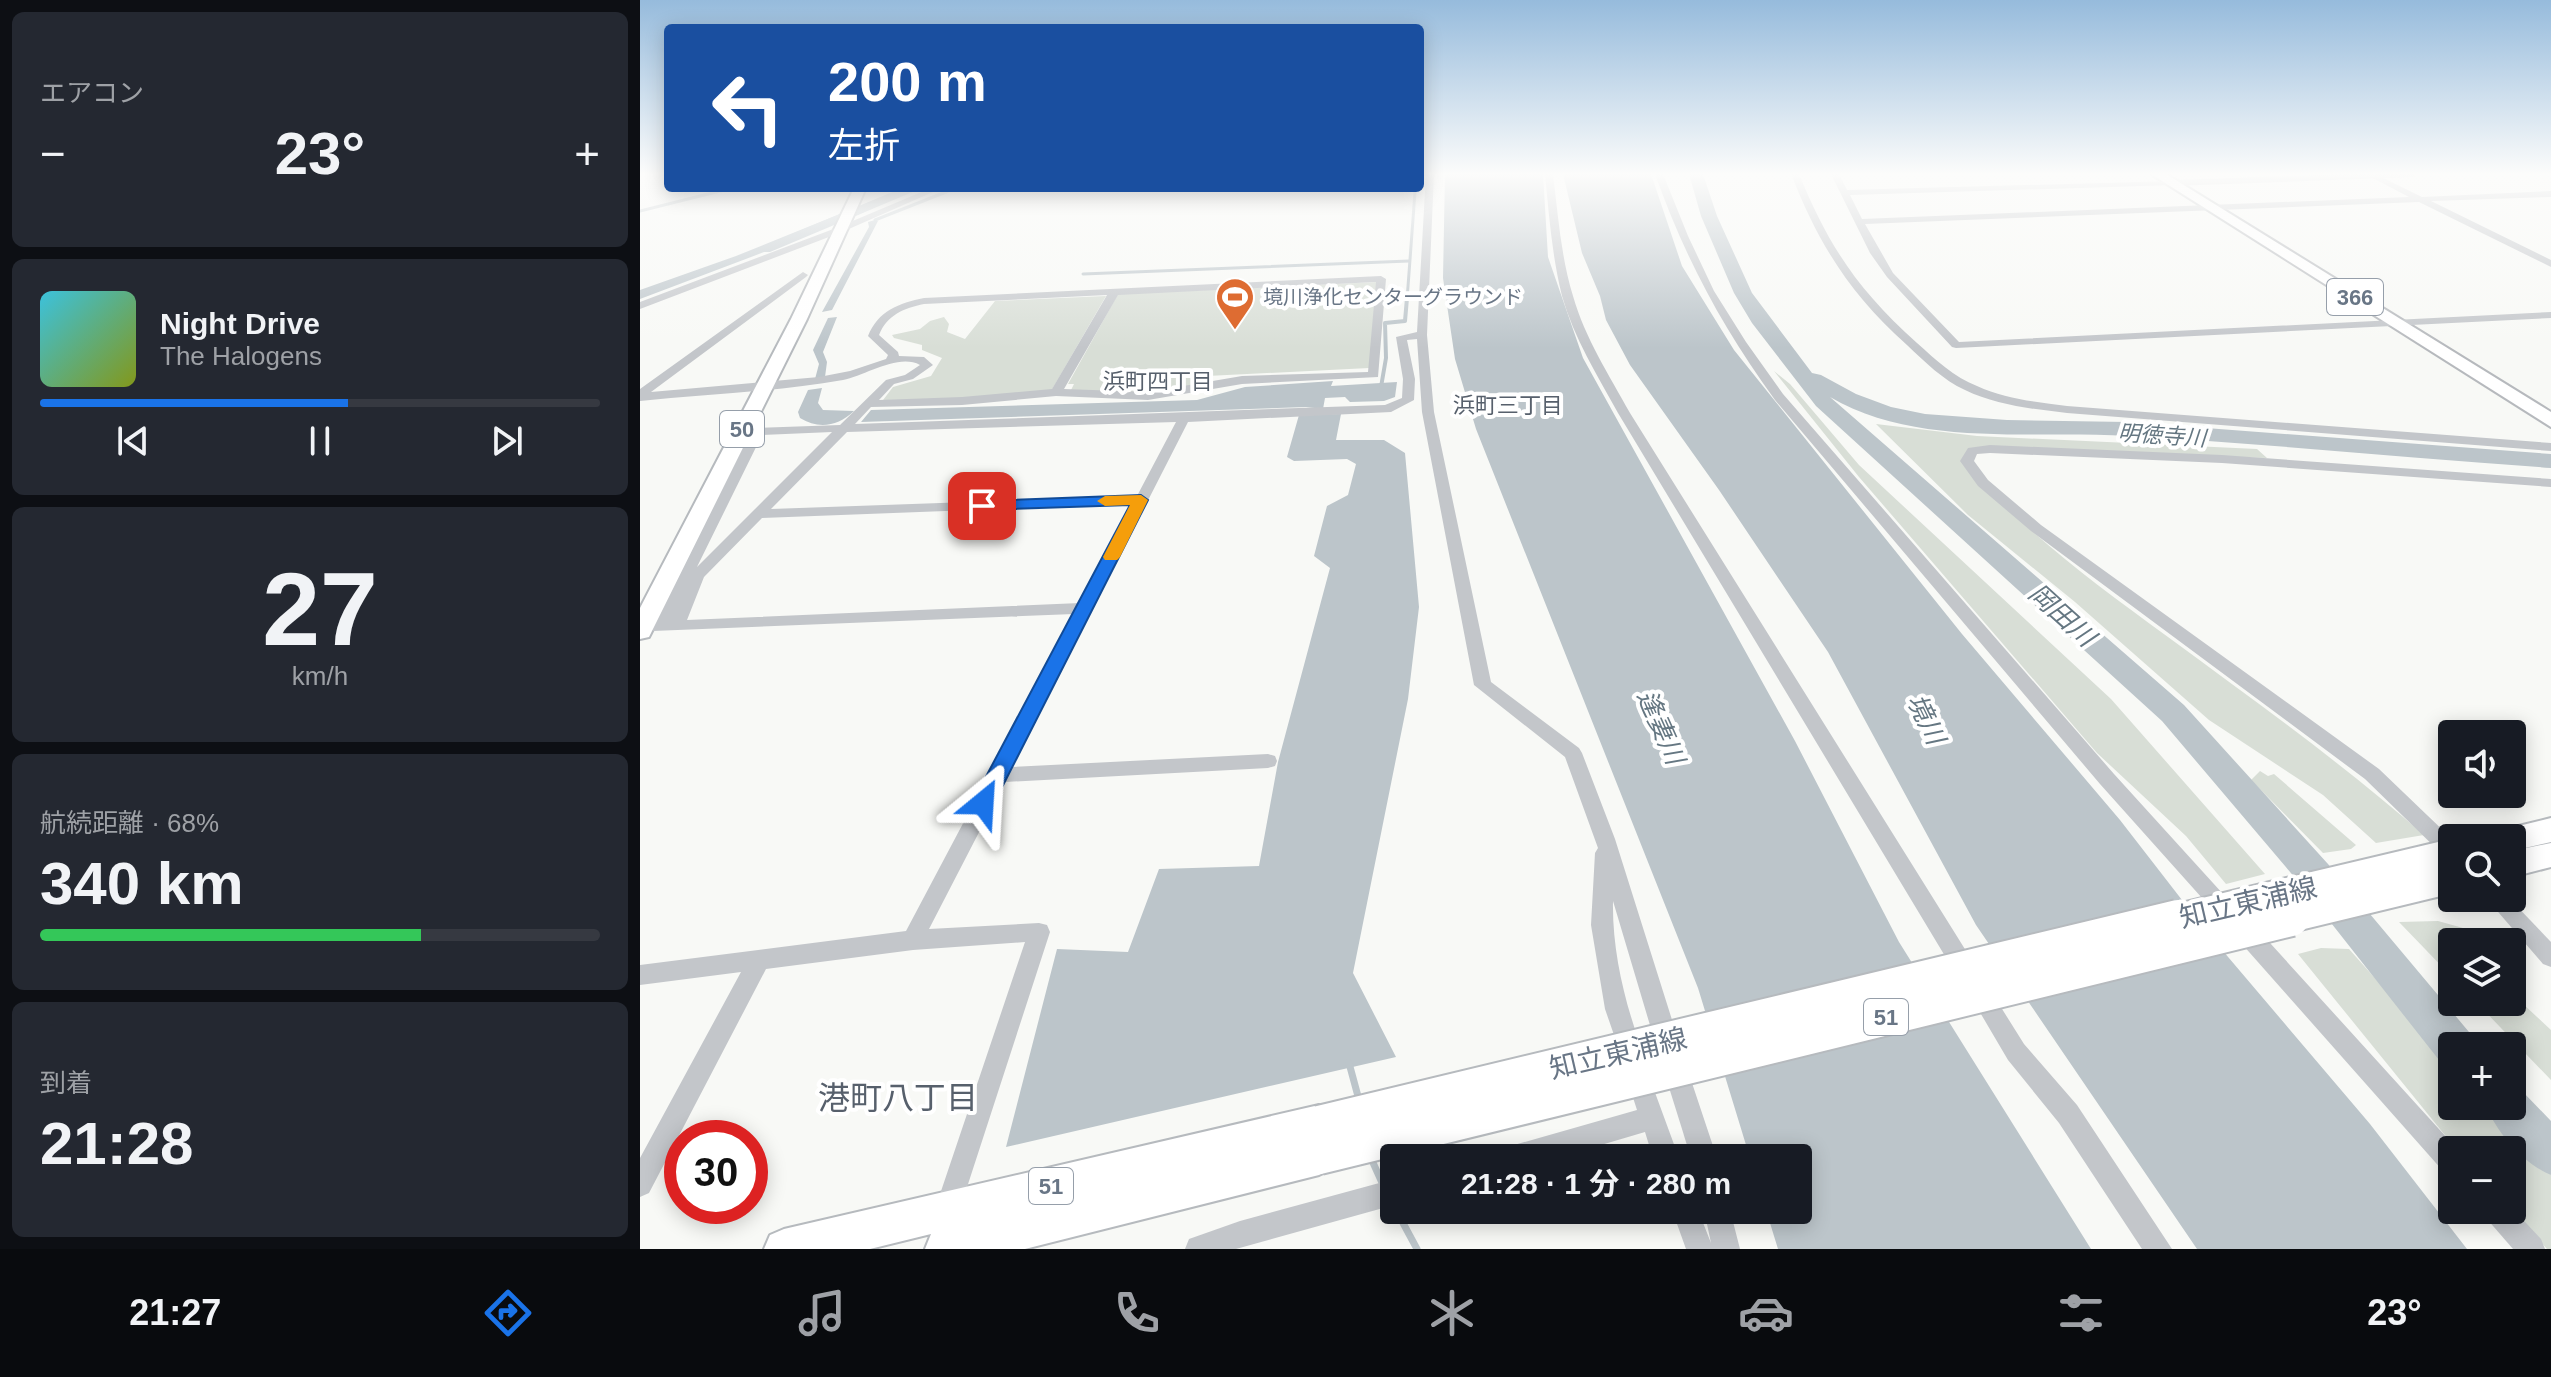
<!DOCTYPE html>
<html lang="ja">
<head>
<meta charset="utf-8">
<style>
	body { margin:0; font-family:Helvetica,"Noto Sans JP",sans-serif; background:#242831; color:#f1f3f6; height:100vh; display:flex; flex-direction:column; font-size:30px; white-space:nowrap }
	* { box-sizing:border-box; margin:0 }
	p { font-size:26px; color:#9ea1a6 }
	.icon { flex:none; width:44px; height:44px; fill:none; stroke:currentColor; stroke-width:2; stroke-linecap:round; stroke-linejoin:round }
	.map { position:relative; flex:1; overflow:hidden }
	.sheet { display:flex; flex-direction:column; gap:12px; padding:12px; background:#0d0f14; width:640px }
	.sheet>* { flex:none }
	.banner { position:absolute; left:24px; top:24px; width:760px; height:168px; border-radius:8px; box-shadow:0 4px 20px #0003; background:#1a4fa0; color:#fff; overflow:hidden }
	.controls { position:absolute; left:1798px; top:720px; display:grid; gap:16px }
	.controls a { display:grid; place-items:center; width:88px; height:88px; border-radius:8px; background:#171b24; box-shadow:0 4px 20px #0003; font-size:40px }
	.speed { position:absolute; left:24px; top:1120px; display:flex; gap:16px; font-size:40px; font-weight:700; text-align:center }
	.speed>* { display:grid; place-content:center; width:104px; height:104px; border-radius:50%; background:#171b24; box-shadow:0 4px 20px #0003; line-height:1 }
	.speed .limit { border:12px solid #d22; background:#fff; color:#111 }
	.pin { position:absolute; display:grid; place-items:center; width:68px; height:68px; color:#fff; margin:-34px; border-radius:16px; box-shadow:0 4px 12px #0006 }
	.me { position:absolute; width:88px; margin:-44px; rotate:27deg; stroke-linejoin:round; filter:drop-shadow(0 0 6px #0008) }
	.turn { display:flex; align-items:center; gap:28px; height:168px; padding:0 32px; font-size:36px }
	.turn .icon { width:104px; height:104px; stroke-width:2.5 }
	.turn b { display:block; font-size:56px; line-height:68px }
	.big { font-size:60px; font-weight:700; line-height:1.1 }
	.sheet .card { flex:1; display:flex; flex-direction:column; justify-content:center; gap:12px; min-width:0; padding:0 28px; border-radius:12px; background:#242831 }
	.sheet .dial { align-items:center; gap:0 }
	.dial b { font-size:104px; line-height:1 }
	.song { display:flex; align-items:center; gap:24px }
	.cover { width:96px; height:96px; border-radius:12px; background:linear-gradient(135deg,hsl(190 70% 55%),hsl(70 70% 35%)) }
	.played { height:8px; border-radius:4px; background:linear-gradient(90deg,#1a73e8 55%,#363941 55%) }
	.keys { display:flex; justify-content:space-around; direction:ltr }
	.heat { display:flex; justify-content:space-between; align-items:center; font-size:44px; direction:ltr }
	.charge { height:12px; border-radius:6px; background:linear-gradient(90deg,#34c759 68%,#363941 0) }
	.trip { position:absolute; left:740px; top:1144px; width:432px; height:80px; border-radius:8px; background:#171b24; box-shadow:0 4px 20px #0003; font-weight:700; line-height:80px; text-align:center }
	.tabs { display:flex; height:128px; justify-content:space-around; align-items:center; background:#090b0e; color:#9ea1a6 }
	.tabs .icon { width:56px; height:56px }
	.tabs .current { color:#1a73e8 }
	.tabs b { font-size:36px; color:#f1f3f6 }
	main { display:flex; flex:1; min-height:0 }
	.map>svg:first-child { display:block }
	.green { fill:#d8ded6 }
	.water { fill:#bcc5ca }
	.lines { fill:none; stroke-linecap:round; stroke-linejoin:round }
	.stream-far2 { stroke:#bcc5ca; stroke-width:3 }
	.stream-far1 { stroke:#bcc5ca; stroke-width:4 }
	.stream { stroke:#bcc5ca; stroke-width:7 }
	.river { fill:#bcc5ca; fill-rule:evenodd }
	.primary-casing { stroke:#b6babe; stroke-width:4 }
	.trunk-casing { stroke:#b6b9bd; stroke-width:4 }
	.minor { fill:#c3c6ca; fill-rule:evenodd }
	.tertiary { fill:#c3c6ca; fill-rule:evenodd }
	.primary { fill:#fff; fill-rule:evenodd }
	.trunk { fill:#fff; fill-rule:evenodd }
	.primary-bridge-far1-casing { stroke:#b6babe; stroke-width:32; stroke-linecap:butt }
	.primary-bridge-casing { stroke:#b6babe; stroke-width:40; stroke-linecap:butt }
	.primary-bridge-far1 { stroke:#fff; stroke-width:28 }
	.primary-bridge { stroke:#fff; stroke-width:36 }
	.route { fill:#1a73e8; stroke:#114b97; stroke-width:2 }
	.slow { fill:#f59e0b }
	.labels { text-anchor:middle; stroke-width:8; stroke-linejoin:round; paint-order:stroke }
	.far-poi-label { font-size:20px; fill:#697686; stroke:#fff; text-anchor:start }
	.shield { fill:#fff; stroke:#969faa; stroke-width:2 }
	.shield-label { font-size:22px; font-weight:bold; fill:#697686 }
	.far-neighbourhood-label { font-size:22px; fill:#57606c; stroke:#fff }
	.far-water-label { font-size:22px; font-style:italic; fill:#657782; stroke:#fff }
	.water-label { font-size:26px; font-style:italic; fill:#657782; stroke:#fff }
	.near-street-label { font-size:28px; fill:#697686; stroke:#fff }
	.near-neighbourhood-label { font-size:32px; fill:#57606c; stroke:#fff }
</style>
</head>
<body>
<main>
<section class="sheet">
<div class="card"><p>エアコン</p>
<div class="heat"><a>−</a><b class="big">23°</b><a>+</a></div>
</div>
<div class="card">
<div class="song"><i class="cover"></i><div><b>Night Drive</b><p>The Halogens</p></div></div>
<div class="played"></div>
<div class="keys"><svg class="icon" aria-label="previous" viewBox="0 0 24 24"><path d="M18 5L8 12l10 7zM5 5v14"/></svg><svg class="icon" aria-label="pause" viewBox="0 0 24 24"><path d="M8 5v14M16 5v14"/></svg><svg class="icon" aria-label="next" viewBox="0 0 24 24"><path d="M6 5l10 7-10 7zM19 5v14"/></svg></div>
</div>
<div class="card dial"><b>27</b><p>km/h</p></div>
<div class="card"><p>航続距離 · 68%</p><b class="big">340 km</b><div class="charge"></div></div>
<div class="card"><p>到着</p><b class="big">21:28</b></div>
</section>
<div class="map">
<svg width="1911" height="1249" viewBox="0 0 1911 1249">
	<rect width="100%" height="100%" fill="#f8f9f6"/>
	<!-- green -->
	<g class="green">
		<path d="M738,282L729,368L567,376L570,380L567,386L507,396L431,390L434,384H428L478,294Z"/>
		<path d="M466,296L410,393L240,404L253,387L291,376L302,358L282,350V345L254,338L252,335L280,329L290,321L304,317L309,324L307,332L325,339L355,301Z"/>
		<path d="M1134,371L1150,384L1219,465L1471,699L1625,874L1586,884L1546,836L1457,753L1219,477Z"/>
		<path d="M1236,424L1337,436L1617,449L1627,458L1334,451L1332,471C1389,536 1458,586 1528,637C1615,701 1703,764 1784,835L1736,843L1683,795L1569,720L1435,602L1328,515Z"/>
		<path d="M1620,771L1628,776L1634,774L1716,845L1711,849L1683,853L1611,780Z"/>
		<path d="M1798,921L1823,928L1844,942H1812V977L1759,922Z"/>
		<path d="M1681,948L1709,949L1812,1065V1106H1849L1911,1175V1249H1907L1872,1210V1150H1817L1658,954Z"/>
		<path d="M1872,976L1882,1003L1911,1030V1080L1836,1002H1872Z"/>
	</g>
	<!-- water -->
	<g class="water">
		<path d="M805,174H903L908,257L943,358L1155,741L1259,942L1451,1249H1138L1126,1210H1158V1158H1110L1058,988L836,429L815,359L803,278Z"/>
		<path d="M923,174H1011L1042,266L1094,350L1322,634L1480,820L1566,931L1730,1124L1827,1249H1557L1336,925L1188,652L1079,490L990,365L966,320L960,296L942,253Z"/>
		<path d="M264,188H277L211,218L170,230L156,240L0,299V290L96,256Z"/>
		<path d="M235,220L238,221L192,310L182,312L229,227L228,222Z"/>
		<path d="M197,317L183,352L187,362L185,377L175,379L179,364L173,350L188,318Z"/>
		<path d="M693,381L691,386L757,382L755,397L744,401L710,402L705,397L685,398L683,409L666,407L221,422L231,410L557,400L605,387Z"/>
		<path d="M182,388L178,403L183,410L214,411C198,426 179,430 160,418L158,412L168,390Z"/>
		<path d="M701,414L696,440H744L765,453L779,607L768,699L713,973L756,1057L366,1147L417,949L488,952L519,869L619,866L638,762L690,568L674,556L687,506L708,495L716,464L707,459L654,461L647,457L659,415Z"/>
	</g>
	<g class="lines">
		<!-- stream-far2 -->
		<g class="stream-far2">
			<path d="M0,211L92,188"/>
			<path d="M235,220L316,188"/>
			<path d="M443,274L769,261"/>
			<path d="M767,300L775,192L772,188"/>
		</g>
		<!-- stream-far1 -->
		<path class="stream-far1" d="M741,387L746,358L745,323L765,321L767,298"/>
		<!-- stream -->
		<g class="stream">
			<path d="M709,1063L719,1100"/>
			<path d="M730,1156L744,1187"/>
			<path d="M756,1210L777,1249"/>
		</g>
		<!-- river -->
		<g class="river">
			<path d="M1049,174H1063L1077,216L1112,293L1172,373L1181,375L1216,394L1251,407L1285,414L1367,420L1487,422L1911,454V468C1770,458 1629,444 1488,436C1391,430 1277,448 1190,397L1544,705L1688,864L1829,1032L1835,1046H1812V1065L1799,1060L1662,886L1522,721L1176,406L1112,323L1094,293L1061,216Z"/>
			<path d="M262,188H282L130,252H118L116,249Z"/>
			<path d="M1872,1087L1882,1091L1911,1121V1175C1884,1164 1857,1133 1846,1106H1872Z"/>
		</g>
		<!-- primary casing -->
		<g class="primary-casing">
			<g id="primary">
				<path d="M214,188H226L167,319L12,631L9,637L0,639V608L151,319Z"/>
				<path d="M1911,818V842L1872,851V838H1858L1862,830Z"/>
				<path d="M1911,843V867L1872,877V851Z"/>
				<path d="M679,1105L692,1111L698,1124L692,1137L686,1140L692,1143L698,1156L692,1169L679,1175L385,1249H285L291,1234L230,1249H124L130,1235L144,1229Z"/>
			</g>
		</g>
		<!-- trunk casing -->
		<g class="trunk-casing">
			<path id="trunk" d="M1511,174H1526L1911,412V427Z"/>
		</g>
		<!-- minor -->
		<g class="minor">
			<path d="M786,174H794L787,335L794,412L851,682L939,748L942,753L975,839L1039,1042L1035,1050L1027,1053L1019,1050L1015,1042L973,901C972,951 985,1003 1002,1050L998,1058L990,1061L982,1058L965,1009L951,925L955,853L958,848L925,757L834,685L782,412L777,339L767,340L775,379L774,400L751,412L548,422L372,767L628,754L635,756L637,761L635,766L628,768L365,782L289,929L399,923L407,925L410,932L317,1218L308,1222L299,1218L295,1209L385,942L273,950L126,969L9,1193L0,1197V1158L101,972L0,985V965L266,931L434,614L13,631L11,627L113,428L200,425L246,380L265,375L280,365C258,353 225,376 203,380C136,392 67,394 0,401V389L163,272L168,275L166,277L11,392L179,377L210,371L246,359L248,355L228,336C238,311 259,303 284,298L741,276L746,279L738,377L602,384L508,400L416,396L322,405L231,407L215,424L745,405L762,398L763,379L756,337L777,332ZM736,282L728,372L602,376L508,392L424,389L478,295ZM467,295L412,389L322,397L239,400L254,384L273,379L293,365L284,357L259,356L258,352L239,335C247,315 264,308 284,304ZM536,422L497,496L131,509L207,432ZM192,432L57,567L122,435ZM492,504L440,603L47,620L64,577L122,518Z"/>
			<path d="M905,174H913C918,215 921,257 933,296C945,338 969,375 990,413L1333,962L1336,969L1333,976L1325,979L1317,976L978,413C957,375 934,338 922,296C912,256 909,215 905,174Z"/>
			<path d="M1015,174H1023L1048,236L1074,291L1106,342L1143,394L1474,774L1593,905L1597,911L1593,917L1586,920L1579,917L1460,784L1135,400C1082,327 1045,258 1015,174Z"/>
			<path d="M1151,174H1159C1189,247 1218,290 1277,343C1296,360 1314,377 1337,386C1365,399 1396,402 1427,406L1911,443V451L1427,413C1392,409 1356,405 1325,390C1303,380 1285,362 1267,345C1210,294 1179,245 1151,174Z"/>
			<path d="M1191,174H1199L1207,190L1534,181L1538,183L1534,185L1210,195L1222,219L1769,197L1725,174H1735L1782,197L1911,191V197L1791,201L1911,260V267L1779,202L1225,224L1253,273L1319,342L1911,312V318L1316,348L1312,347L1247,277L1230,253Z"/>
			<path d="M291,188H302L202,232L0,309V302L196,228Z"/>
			<path d="M1350,445L1582,455L1911,479V487L1582,463L1350,453L1337,454L1334,461L1348,480L1401,525L1739,769L1812,839V859L1805,857L1725,779L1391,531L1338,486L1320,461L1328,448Z"/>
			<path d="M1846,898H1869L1911,942V967L1903,964Z"/>
			<path d="M1602,919L1610,921L1818,1150H1812V1175L1803,1171L1594,935L1591,928L1594,921Z"/>
			<path d="M1339,982L1347,985L1384,1044L1437,1105L1532,1249H1502L1419,1123L1368,1060L1328,992L1331,985Z"/>
			<path d="M1035,1056L1043,1060L1047,1068L1077,1158H1051L1023,1068L1027,1060Z"/>
			<path d="M998,1064L1006,1068L1039,1158H1013L1005,1132L917,1158H861L865,1149L874,1145L997,1110L986,1076L990,1068Z"/>
			<path d="M754,1179V1205L596,1249H545L549,1239L600,1221Z"/>
			<path d="M1872,1208L1901,1239L1905,1249H1873L1847,1219L1843,1210Z"/>
			<path d="M1032,1210H1058L1071,1243L1064,1210H1090L1100,1249H1046Z"/>
		</g>
		<!-- tertiary -->
		<path class="tertiary" d="M1702,174H1777L1772,177L1534,186L1529,183L1534,180Z"/>
		<!-- primary -->
		<use href="#primary" class="primary"/>
		<!-- trunk -->
		<use href="#trunk" class="trunk"/>
		<!-- primary-bridge-far1 casing -->
		<g class="primary-bridge-far1-casing">
			<g id="primary-bridge-far1">
				<path d="M1530,920L1812,853"/>
				<path d="M1642,920L1812,879"/>
			</g>
		</g>
		<!-- primary-bridge casing -->
		<g class="primary-bridge-casing">
			<g id="primary-bridge">
				<path d="M679,1124L1538,918"/>
				<path d="M679,1156L1651,918"/>
			</g>
		</g>
		<!-- primary-bridge-far1 -->
		<use href="#primary-bridge-far1" class="primary-bridge-far1"/>
		<!-- primary-bridge -->
		<use href="#primary-bridge" class="primary-bridge"/>
	</g>
	<!-- sky -->
	<linearGradient id="sky" x2="0" y2="1"><stop stop-color="#96bbdc"/><stop offset="0.5" stop-color="#fcfcfb"/><stop offset="1" stop-color="#fcfcfb" stop-opacity="0"/></linearGradient>
	<rect width="1911" height="348" fill="url(#sky)"/>
	<!-- route -->
	<path class="route" d="M501,495L508,500L354,803L351,809L343,811L336,809L332,803L490,505L342,510L334,506L342,501Z"/>
	<!-- slow -->
	<path class="slow" d="M501,495L508,500L480,557L477,560H465L463,557L490,505L465,506L457,501L465,496Z"/>
	<!-- icons -->
	<defs>
		<g id="stadium-pin" transform="scale(2)"><path d="M0 17L-7.5 6A9.5 9.5 0 1 1 7.5 6Z" fill="#de6c32" stroke="#fff"/><path d="M0-5a6.5 5 0 1 0 0 10a6.5 5 0 1 0 0-10ZM-3.5-1.8h7v3.6h-7Z" fill="#fff"/></g>
	</defs>
	<g fill-rule="evenodd">
		<use href="#stadium-pin" x="595" y="297"/>
	</g>
	<g class="labels">
		<!-- far-poi labels -->
		<g class="far-poi-label">
			<text x="623" y="304">境川浄化センターグラウンド</text>
		</g>
		<!-- shield labels -->
		<g class="shield">
			<rect x="1687" y="279" width="56" height="36" rx="6"/>
			<rect x="80" y="411" width="44" height="36" rx="6"/>
			<rect x="1224" y="999" width="44" height="36" rx="6"/>
			<rect x="389" y="1168" width="44" height="36" rx="6"/>
		</g>
		<g class="shield-label">
			<text x="1715" y="305">366</text>
			<text x="102" y="437">50</text>
			<text x="1246" y="1025">51</text>
			<text x="411" y="1194">51</text>
		</g>
		<!-- far-neighbourhood labels -->
		<g class="far-neighbourhood-label">
			<text x="518" y="389">浜町四丁目</text>
			<text x="868" y="413">浜町三丁目</text>
		</g>
		<!-- far-water labels -->
		<g class="far-water-label">
			<text transform="translate(1522 435) rotate(4)" y="8">明徳寺川</text>
		</g>
		<!-- water labels -->
		<g class="water-label">
			<text transform="translate(1422 615) rotate(42)" y="9">岡田川</text>
			<text transform="translate(1286 719) rotate(64)" y="9">境川</text>
			<text transform="translate(1021 727) rotate(66)" y="9">逢妻川</text>
		</g>
		<!-- near-street labels -->
		<g class="near-street-label">
			<text transform="translate(1608 902) rotate(-13)" y="10">知立東浦線</text>
			<text transform="translate(978 1053) rotate(-13)" y="10">知立東浦線</text>
		</g>
		<!-- near-neighbourhood labels -->
		<g class="near-neighbourhood-label">
			<text x="258" y="1109">港町八丁目</text>
		</g>
	</g>
</svg>
<div class="controls">
<a><svg class="icon" aria-label="sound" viewBox="0 0 24 24"><path d="M4 9h4l5-4v14l-5-4H4zM17 9q2 3 0 6"/></svg></a>
<a><svg class="icon" aria-label="search" viewBox="0 0 24 24"><circle cx="10" cy="10" r="6"/><path d="M15 15l6 6"/></svg></a>
<a><svg class="icon" aria-label="layers" viewBox="0 0 24 24"><path d="M12 4l9 5-9 5-9-5zM3 14l9 5 9-5"/></svg></a>
<a>+</a>
<a>−</a>
</div>
<div class="speed"><div class="limit">30</div></div>
<div class="pin" style="left:342px;top:506px;background:#d93025"><svg class="icon" aria-label="arrive" viewBox="0 0 24 24"><path d="M6 21V4h12l-3 4 3 4H6"/></svg></div>
<svg class="me" style="left:343px;top:803px" viewBox="-20 -20 40 40"><path d="M0-17L14 15 0 8-14 15z" fill="#1a73e8" stroke="#fff" stroke-width="4"/></svg>
<div class="trip">21:28 · 1 分 · 280 m</div>
<div class="banner">
<div class="turn"><svg class="icon" aria-label="left" viewBox="0 0 24 24"><path d="M17 20v-9H6M10 6l-5 5 5 5"/></svg><div><b>200 m</b>左折</div></div>
</div>
</div>
</main>
<nav class="tabs">
<b>21:27</b>
<svg class="icon current" aria-label="directions" viewBox="0 0 24 24"><path d="M12 3l9 9-9 9-9-9zM9 14v-3h6M13 9l2 2-2 2"/></svg>
<svg class="icon" aria-label="music" viewBox="0 0 24 24"><path d="M9 18V5l10-2v13"/><circle cx="6" cy="18" r="3"/><circle cx="16" cy="16" r="3"/></svg>
<svg class="icon" aria-label="phone" viewBox="0 0 24 24"><path d="M5 4h4l2 5-3 2q2 4 5 5l2-3 5 2v4C11 20 4 13 5 4z"/></svg>
<svg class="icon" aria-label="climate" viewBox="0 0 24 24"><path d="M12 3v18M4 7l16 10M4 17L20 7"/></svg>
<svg class="icon" aria-label="car" viewBox="0 0 24 24"><path d="M5 17H2v-5l4-1 3-4h7l3 4 3 1v5h-3M9 17h6M6 11h13"/><circle cx="7" cy="17" r="2"/><circle cx="17" cy="17" r="2"/></svg>
<svg class="icon" aria-label="filters" viewBox="0 0 24 24"><path d="M4 7h16M4 17h16"/><circle cx="9" cy="7" r="2"/><circle cx="15" cy="17" r="2"/></svg>
<b>23°</b>
</nav>
</body>
</html>
